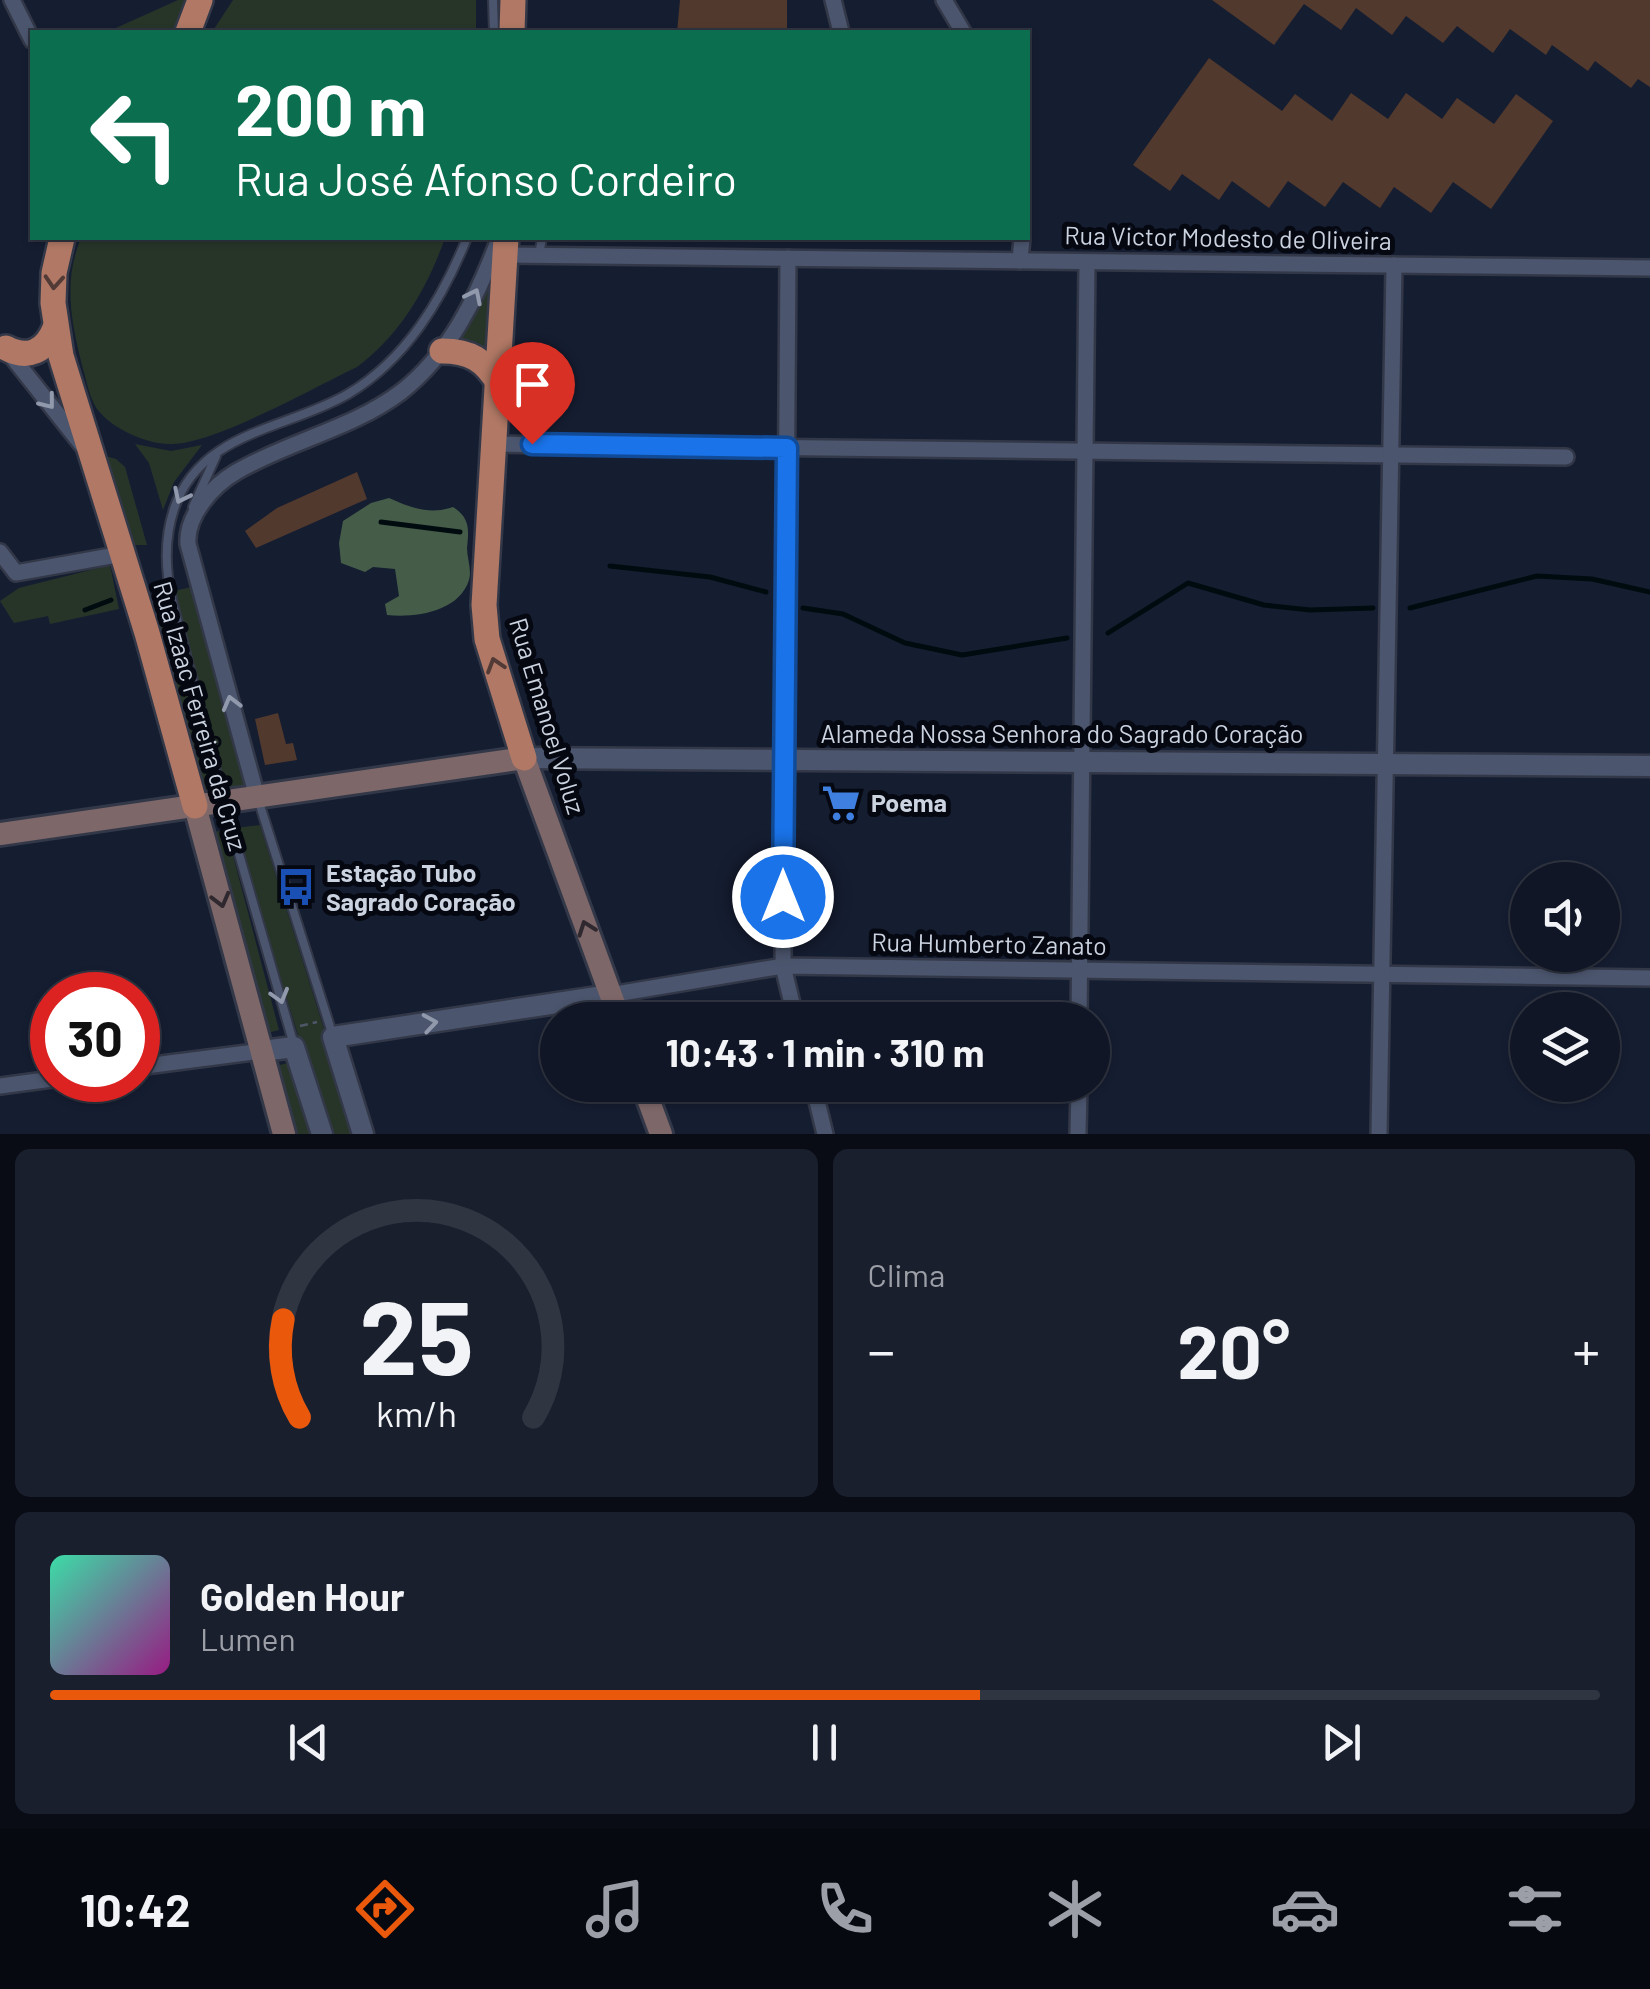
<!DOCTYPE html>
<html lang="pt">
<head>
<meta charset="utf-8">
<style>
	body { margin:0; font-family:Barlow,sans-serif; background:#191f2d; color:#f1f3f6; height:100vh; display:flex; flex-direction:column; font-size:38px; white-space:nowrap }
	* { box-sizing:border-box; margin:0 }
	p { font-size:32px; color:#9c9fa7 }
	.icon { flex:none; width:55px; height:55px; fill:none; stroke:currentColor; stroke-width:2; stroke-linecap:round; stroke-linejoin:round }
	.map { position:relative; height:1134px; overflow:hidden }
	.panel { display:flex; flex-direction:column; gap:15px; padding:15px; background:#090c14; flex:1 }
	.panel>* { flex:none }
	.hud { position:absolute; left:30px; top:30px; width:1000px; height:210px; border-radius:0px; box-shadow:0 2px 8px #0004,0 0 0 2px #303542; background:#0b6e4f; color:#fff; overflow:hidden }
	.buttons { position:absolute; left:1510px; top:862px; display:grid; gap:20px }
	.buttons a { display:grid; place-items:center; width:110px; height:110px; border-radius:50%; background:#101625; box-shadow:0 2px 8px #0004,0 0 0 2px #303542; font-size:50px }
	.speed { position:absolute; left:30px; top:972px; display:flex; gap:20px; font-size:50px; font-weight:700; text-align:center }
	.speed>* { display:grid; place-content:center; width:130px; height:130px; border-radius:50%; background:#101625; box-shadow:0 2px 8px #0004,0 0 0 2px #303542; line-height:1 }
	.speed .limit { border:15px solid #d22; background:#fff; color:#111 }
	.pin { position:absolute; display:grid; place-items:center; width:85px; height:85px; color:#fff; margin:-102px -42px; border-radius:50% 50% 50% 0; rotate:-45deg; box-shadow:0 0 10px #0007 }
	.pin .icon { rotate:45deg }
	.me { position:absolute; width:110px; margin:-55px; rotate:0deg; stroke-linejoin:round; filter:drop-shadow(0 0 8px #0008) }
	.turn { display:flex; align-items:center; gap:35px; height:210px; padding:0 40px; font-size:45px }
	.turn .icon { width:130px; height:130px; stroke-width:2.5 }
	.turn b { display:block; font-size:70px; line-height:85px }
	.big { font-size:75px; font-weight:700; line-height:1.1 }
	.panel .card { flex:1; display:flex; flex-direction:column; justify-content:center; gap:15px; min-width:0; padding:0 35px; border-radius:15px; background:#191f2d }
	.panel .dial { align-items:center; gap:0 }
	.dial svg { height:260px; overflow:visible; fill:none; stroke:#303542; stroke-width:7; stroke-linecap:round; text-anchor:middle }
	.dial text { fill:#f1f3f6; stroke:none }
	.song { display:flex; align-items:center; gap:30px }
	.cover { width:120px; height:120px; border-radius:15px; background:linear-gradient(135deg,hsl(160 70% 55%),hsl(310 70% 35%)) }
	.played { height:10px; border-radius:5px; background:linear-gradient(90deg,#ea580c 60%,#303542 60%) }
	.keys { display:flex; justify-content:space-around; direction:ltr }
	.heat { display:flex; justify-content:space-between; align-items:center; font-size:55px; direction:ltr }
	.panel .tiles { flex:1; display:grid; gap:15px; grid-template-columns:1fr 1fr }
	.card:last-child { grid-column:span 2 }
	.trip { position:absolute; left:540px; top:1002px; width:570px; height:100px; border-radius:50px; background:#101625; box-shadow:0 2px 8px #0004,0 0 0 2px #303542; font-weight:700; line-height:100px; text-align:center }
	.tab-bar { display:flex; height:160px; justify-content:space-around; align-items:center; background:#06090f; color:#9c9fa7 }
	.tab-bar .icon { width:70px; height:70px }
	.tab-bar .current { color:#ea580c }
	.tab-bar b { font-size:45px; color:#f1f3f6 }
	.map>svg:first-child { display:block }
	.green { fill:#273529 }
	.forest { fill:#455d48 }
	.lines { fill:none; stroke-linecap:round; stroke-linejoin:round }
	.stream { stroke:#000b0f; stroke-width:5 }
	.building { fill:#52392d }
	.service-casing { stroke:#333848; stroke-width:12 }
	.minor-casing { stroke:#333848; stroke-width:20 }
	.tertiary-casing { stroke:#333848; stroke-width:25 }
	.secondary-casing { stroke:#333848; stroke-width:28 }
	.primary-casing { stroke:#333848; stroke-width:30 }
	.path { stroke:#4e5668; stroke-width:2.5; stroke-dasharray:8 5; stroke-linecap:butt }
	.service { stroke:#4b556d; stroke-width:8 }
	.minor { stroke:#4b556d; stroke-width:15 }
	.tertiary { stroke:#4b556d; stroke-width:20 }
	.secondary { stroke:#7d6769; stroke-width:22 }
	.primary { stroke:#b07865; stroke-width:25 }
	.oneway { stroke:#523a36 }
	.oneway2 { stroke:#919aac }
	.oneway3 { stroke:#2f292f }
	.route-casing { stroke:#114b97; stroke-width:25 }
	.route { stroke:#1a73e8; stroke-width:18 }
	.labels { text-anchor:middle; stroke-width:10; stroke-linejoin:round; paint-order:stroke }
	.street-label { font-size:25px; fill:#cbd2e0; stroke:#050810 }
	.poi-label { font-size:25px; font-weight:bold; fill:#cbd2e0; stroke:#050810; text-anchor:start }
</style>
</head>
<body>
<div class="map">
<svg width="1650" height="1134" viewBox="0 0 1650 1134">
	<rect width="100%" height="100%" fill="#151d31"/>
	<!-- green -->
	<g class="green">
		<path d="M178,0H186L172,32H107Z"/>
		<path d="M233,0H476V32H212Z"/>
		<path d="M81,238H445C427,289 400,335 357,367C313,388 216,443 172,444C148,445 112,429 97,409C89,397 86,379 82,365C71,321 63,281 81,238Z"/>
		<path d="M492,270L496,369L452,345Z"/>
		<path d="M135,444L171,451L202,445L174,482L163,510L149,463Z"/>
		<path d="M102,455L116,459L125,467L147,545H131Z"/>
		<path d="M110,565L119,609L50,624L48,616L14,623L0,601L19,588Z"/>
		<path d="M200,585L250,792L224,796L174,591Z"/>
		<path d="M167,592L168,609L214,796L198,798L155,628Z"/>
		<path d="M260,825L357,1134H328L235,828Z"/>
		<path d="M226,829L279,1030L264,1034L211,833Z"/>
		<path d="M291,1062L313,1134H294L276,1066Z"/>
	</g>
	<!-- forest -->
	<path class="forest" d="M389,498C411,508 430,515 453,507C470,518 469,529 467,548C467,558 472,570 469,580C459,612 415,618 387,615L385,604L399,596L395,569L373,567L365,572L341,563L339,543L343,521L371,503Z"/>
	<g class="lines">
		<!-- stream -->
		<g class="stream">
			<path d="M381,522L460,532"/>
			<path d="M610,566L710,577L766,592"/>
			<path d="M803,608L843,614L905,643L962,655L1067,638"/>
			<path d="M1410,608L1537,576L1592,579L1650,592"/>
			<path d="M85,610L111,600"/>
			<path d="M1108,633L1188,583L1264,605L1310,610L1373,608"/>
		</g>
	</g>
	<!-- building -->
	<g class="building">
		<path d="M680,0H787V32H677Z"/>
		<path d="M1212,0H1650V87L1638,79L1631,88L1595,61L1588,71L1552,45L1546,55L1510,29L1493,53L1457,26L1443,43L1406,16L1392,35L1356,8L1341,30L1304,4L1274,45Z"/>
		<path d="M1209,58L1282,111L1295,94L1332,121L1351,93L1388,119L1406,93L1442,119L1457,98L1494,124L1516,94L1553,121L1491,209L1453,182L1431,213L1394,187L1380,208L1343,182L1325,207L1288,181L1269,208L1232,181L1219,200L1182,174L1170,191L1133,165Z"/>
		<path d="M357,472L367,499L256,548L245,531L277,508Z"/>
		<path d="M278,713L286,744L293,743L297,760L265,765L255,719Z"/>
	</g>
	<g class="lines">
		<!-- service casing -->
		<g class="service-casing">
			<g id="service">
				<path d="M493,0L494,32"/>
				<path d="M539,255L542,238"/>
				<path d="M193,507L216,456"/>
				<path d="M258,799L332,1033"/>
				<path d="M294,1045L224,802L172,600C165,569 164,539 174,509C200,431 286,430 348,394C407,359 442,299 467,238"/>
			</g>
		</g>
		<!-- minor casing -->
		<g class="minor-casing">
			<g id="minor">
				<path d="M12,0L32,40"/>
				<path d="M833,0L841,32"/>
				<path d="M944,0L963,32"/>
				<path d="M505,255L1650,268"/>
				<path d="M788,258L783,966L796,1020"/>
				<path d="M1020,261L1022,238"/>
				<path d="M6,349L82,445"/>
				<path d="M495,444L1566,457"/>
				<path d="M0,552L16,573L122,554"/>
				<path d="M257,797L188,544C186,516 212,486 236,472C289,441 352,429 401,392C450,354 478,295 499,239"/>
				<path d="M610,995L783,966L1650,978"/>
				<path d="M1079,1020L1087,262"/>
				<path d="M138,1067L262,1051"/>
				<path d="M813,1085L825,1134"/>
				<path d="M0,1086L52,1079"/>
				<path d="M1078,1134L1079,1085"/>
				<path d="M1379,1134L1394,265"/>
			</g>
		</g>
		<!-- tertiary casing -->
		<g class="tertiary-casing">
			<g id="tertiary">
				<path d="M524,758L1650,766"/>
				<path d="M262,1051L294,1047L322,1134"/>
				<path d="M363,1134L333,1037L610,995"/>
			</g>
		</g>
		<!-- secondary casing -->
		<g class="secondary-casing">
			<g id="secondary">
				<path d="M195,806L284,1134"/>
				<path d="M0,834L524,758L620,1020"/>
				<path d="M643,1085L661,1134"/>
			</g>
		</g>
		<!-- primary casing -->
		<g class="primary-casing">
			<g id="primary">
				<path d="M188,32L200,0"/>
				<path d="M512,32L513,0"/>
				<path d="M62,238L54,273L53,303L61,356L147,633L195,806"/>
				<path d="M506,238L484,605L487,639L524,758"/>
				<path d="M6,348C28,360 46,351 55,328"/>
				<path d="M442,351C470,351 485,360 499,384"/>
			</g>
		</g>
		<!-- path -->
		<path class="path" d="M300,1026L317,1022"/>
		<!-- service -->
		<use href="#service" class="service"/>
		<!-- minor -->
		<use href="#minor" class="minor"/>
		<!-- tertiary -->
		<use href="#tertiary" class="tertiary"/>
		<!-- secondary -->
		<use href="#secondary" class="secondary"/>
		<!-- primary -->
		<use href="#primary" class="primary"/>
	</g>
	<!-- one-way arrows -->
	<defs><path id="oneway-chevron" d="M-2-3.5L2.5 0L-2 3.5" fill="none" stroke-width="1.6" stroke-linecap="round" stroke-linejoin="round" transform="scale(2.5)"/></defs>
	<g class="oneway">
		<use href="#oneway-chevron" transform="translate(54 282) rotate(94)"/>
		<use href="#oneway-chevron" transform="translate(495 665) rotate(-107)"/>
	</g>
	<g class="oneway2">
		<use href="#oneway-chevron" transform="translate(474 296) rotate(-64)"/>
		<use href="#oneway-chevron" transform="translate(48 402) rotate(52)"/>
		<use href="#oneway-chevron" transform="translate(181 496) rotate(116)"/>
		<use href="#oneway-chevron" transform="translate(231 703) rotate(-105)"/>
		<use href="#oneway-chevron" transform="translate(280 996) rotate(74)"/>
		<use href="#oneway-chevron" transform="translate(430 1023) rotate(-9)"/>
	</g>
	<g class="oneway3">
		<use href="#oneway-chevron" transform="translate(221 900) rotate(75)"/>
		<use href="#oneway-chevron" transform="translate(586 928) rotate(-110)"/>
	</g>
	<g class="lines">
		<!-- route casing -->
		<g class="route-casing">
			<path id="route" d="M532,444L787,448L783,897"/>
		</g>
		<!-- route -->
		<use href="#route" class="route"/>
	</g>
	<!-- icons -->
	<defs>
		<g id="supermarket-bare" transform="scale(3)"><path d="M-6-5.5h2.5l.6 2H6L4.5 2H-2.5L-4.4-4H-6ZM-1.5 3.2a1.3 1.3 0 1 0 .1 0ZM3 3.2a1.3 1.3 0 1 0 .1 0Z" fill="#3f7fe0" stroke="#050810" stroke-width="2.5" paint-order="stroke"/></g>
		<g id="bus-bare" transform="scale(3)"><path d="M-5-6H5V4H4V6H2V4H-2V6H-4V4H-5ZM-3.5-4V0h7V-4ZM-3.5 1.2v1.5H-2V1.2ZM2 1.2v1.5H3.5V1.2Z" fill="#1a4fb4" stroke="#050810" stroke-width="2.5" paint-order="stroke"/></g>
	</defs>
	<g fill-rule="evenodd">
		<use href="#supermarket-bare" x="841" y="803"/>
		<use href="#bus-bare" x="296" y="887"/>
	</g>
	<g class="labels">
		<!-- street labels -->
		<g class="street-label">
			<text transform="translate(1228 238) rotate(1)" y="9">Rua Victor Modesto de Oliveira</text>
			<text transform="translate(200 716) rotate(74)" y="9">Rua Izaac Ferreira da Cruz</text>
			<text transform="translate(547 716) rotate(73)" y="9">Rua Emanoel Voluz</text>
			<text x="1062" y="743">Alameda Nossa Senhora do Sagrado Coração</text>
			<text transform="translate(989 944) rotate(1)" y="9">Rua Humberto Zanato</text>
		</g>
		<!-- poi labels -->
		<g class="poi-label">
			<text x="871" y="812">Poema</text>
			<text x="326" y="882">Estação Tubo<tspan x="326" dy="29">Sagrado Coração</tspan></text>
		</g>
	</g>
</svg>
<div class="buttons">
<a><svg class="icon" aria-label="sound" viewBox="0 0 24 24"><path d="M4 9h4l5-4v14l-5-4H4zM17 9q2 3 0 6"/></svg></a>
<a><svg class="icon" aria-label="layers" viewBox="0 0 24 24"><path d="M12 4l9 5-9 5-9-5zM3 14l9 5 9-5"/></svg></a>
</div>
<div class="speed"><div class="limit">30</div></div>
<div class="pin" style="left:532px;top:444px;background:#d93025"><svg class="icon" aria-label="arrive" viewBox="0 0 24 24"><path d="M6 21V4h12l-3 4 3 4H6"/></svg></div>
<svg class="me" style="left:783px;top:897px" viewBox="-20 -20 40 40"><circle r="17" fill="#1a73e8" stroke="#fff" stroke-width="3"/><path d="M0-11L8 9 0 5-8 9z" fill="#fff"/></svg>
<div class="trip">10:43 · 1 min · 310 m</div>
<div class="hud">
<div class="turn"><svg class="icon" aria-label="left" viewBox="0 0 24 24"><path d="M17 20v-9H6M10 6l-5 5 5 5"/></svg><div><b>200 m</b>Rua José Afonso Cordeiro</div></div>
</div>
</div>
<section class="panel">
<div class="tiles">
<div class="card dial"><svg viewBox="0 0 100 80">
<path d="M14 69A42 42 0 1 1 86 69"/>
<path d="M14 69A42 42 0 0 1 9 39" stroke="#ea580c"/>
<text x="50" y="56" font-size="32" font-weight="700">25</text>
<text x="50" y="72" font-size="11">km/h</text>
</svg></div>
<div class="card"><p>Clima</p>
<div class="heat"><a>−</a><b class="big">20°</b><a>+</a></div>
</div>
<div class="card">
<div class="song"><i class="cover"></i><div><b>Golden Hour</b><p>Lumen</p></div></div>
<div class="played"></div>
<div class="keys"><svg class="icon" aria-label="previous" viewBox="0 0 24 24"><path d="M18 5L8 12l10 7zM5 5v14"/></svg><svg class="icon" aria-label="pause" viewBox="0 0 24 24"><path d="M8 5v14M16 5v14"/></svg><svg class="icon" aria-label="next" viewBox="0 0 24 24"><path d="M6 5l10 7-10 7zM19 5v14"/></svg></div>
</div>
</div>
</section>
<nav class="tab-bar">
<b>10:42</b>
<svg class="icon current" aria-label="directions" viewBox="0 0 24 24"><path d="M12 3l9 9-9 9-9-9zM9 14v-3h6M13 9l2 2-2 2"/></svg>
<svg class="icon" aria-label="music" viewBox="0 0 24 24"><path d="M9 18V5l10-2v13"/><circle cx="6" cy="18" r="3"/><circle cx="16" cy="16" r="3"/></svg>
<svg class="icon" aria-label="phone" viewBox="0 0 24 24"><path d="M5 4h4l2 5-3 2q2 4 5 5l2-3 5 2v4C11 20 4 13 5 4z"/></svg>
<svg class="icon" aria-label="climate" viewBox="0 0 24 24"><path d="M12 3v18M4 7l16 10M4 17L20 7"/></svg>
<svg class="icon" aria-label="car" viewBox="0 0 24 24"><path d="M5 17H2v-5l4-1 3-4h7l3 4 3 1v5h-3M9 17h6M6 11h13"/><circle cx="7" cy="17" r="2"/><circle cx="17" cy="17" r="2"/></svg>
<svg class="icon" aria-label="filters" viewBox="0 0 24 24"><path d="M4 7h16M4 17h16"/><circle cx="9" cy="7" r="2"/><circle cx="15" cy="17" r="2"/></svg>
</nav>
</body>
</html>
